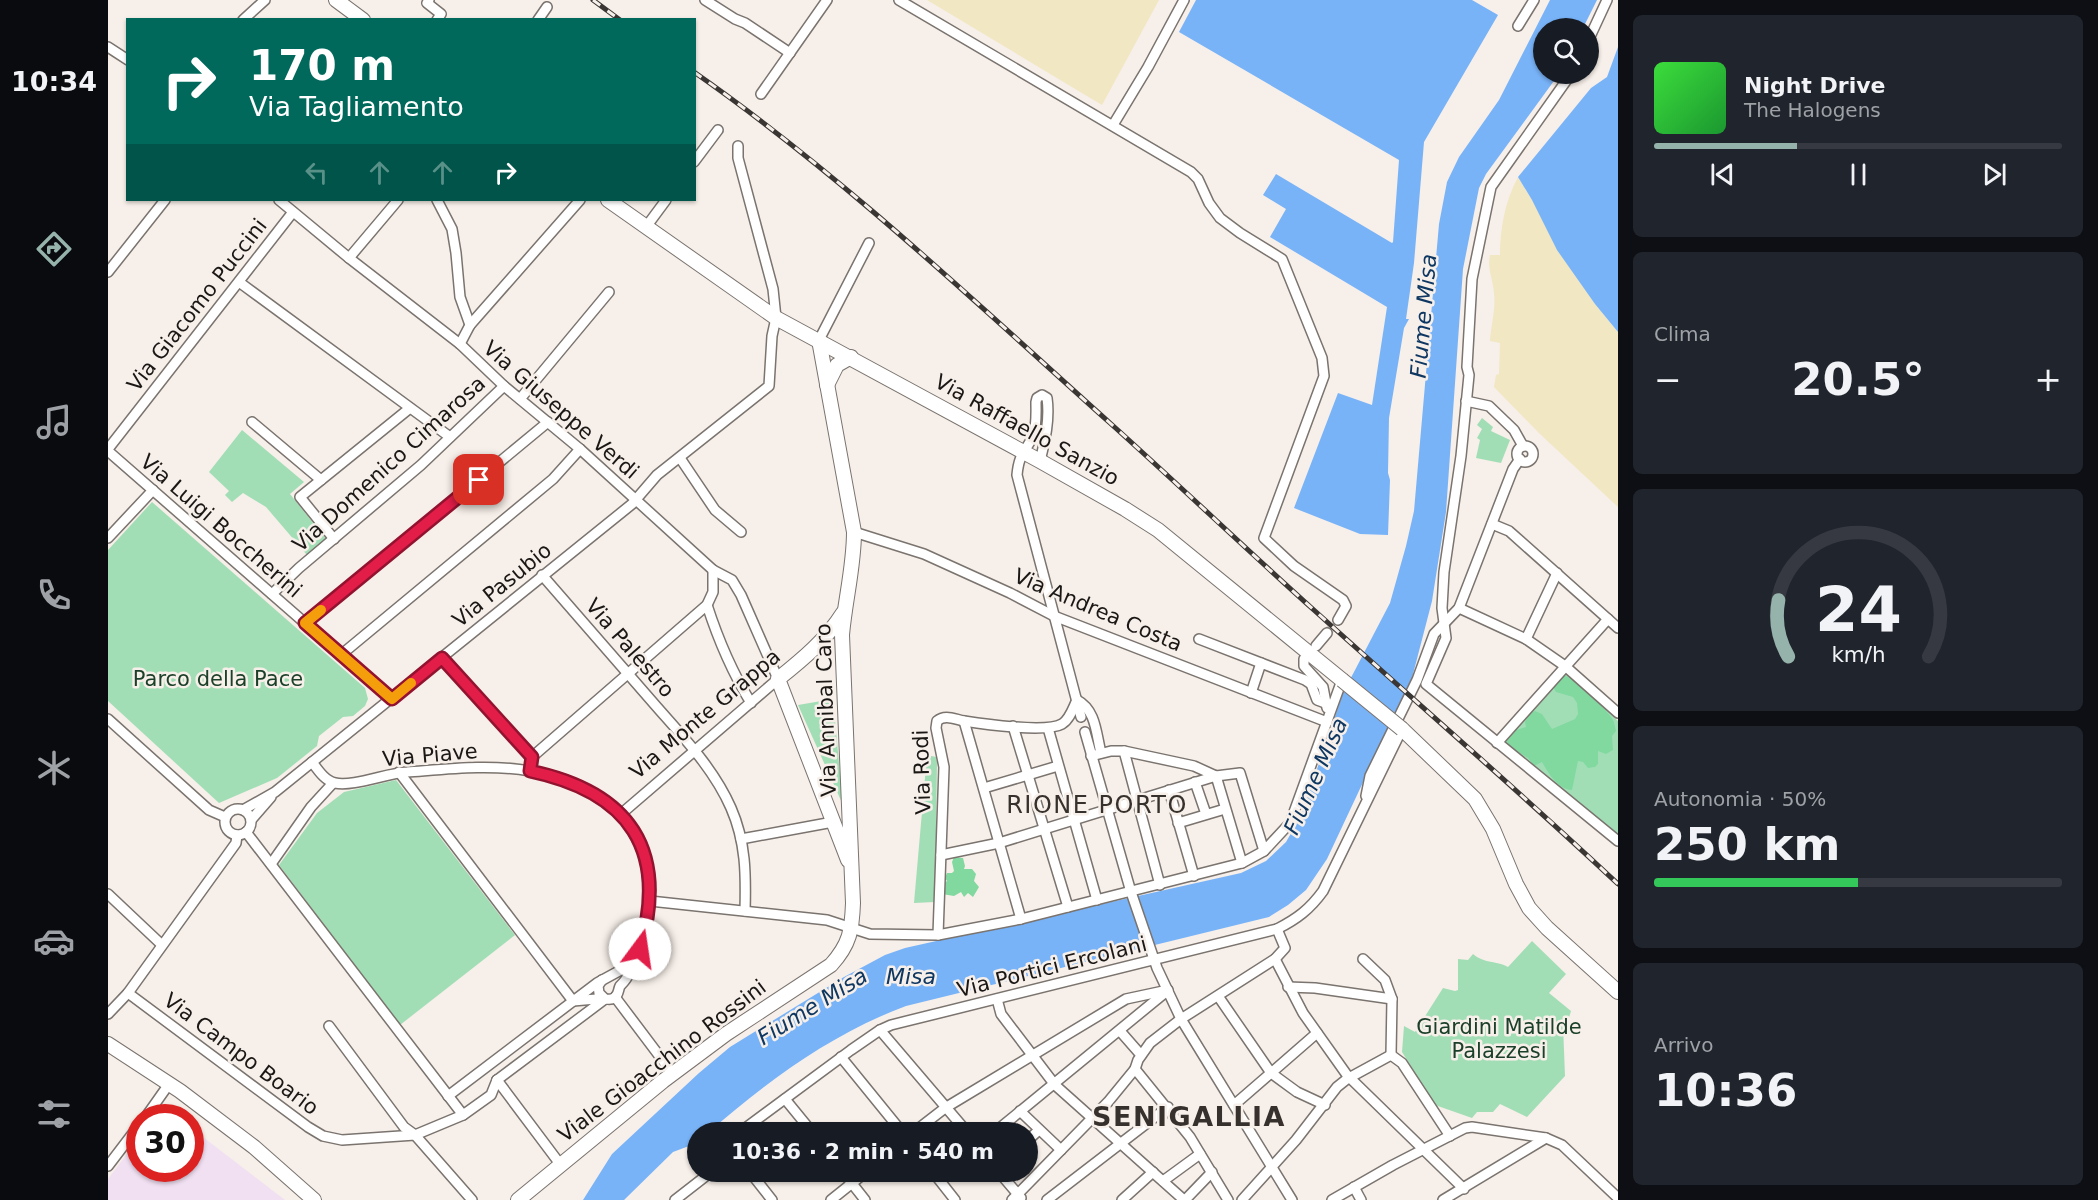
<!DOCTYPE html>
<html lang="it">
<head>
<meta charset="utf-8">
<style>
	body { margin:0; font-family:"DejaVu Sans",sans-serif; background:#20242c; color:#f1f3f6; height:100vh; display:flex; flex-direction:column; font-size:22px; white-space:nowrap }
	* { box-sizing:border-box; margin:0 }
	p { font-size:20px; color:#9ea1a6 }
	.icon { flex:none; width:33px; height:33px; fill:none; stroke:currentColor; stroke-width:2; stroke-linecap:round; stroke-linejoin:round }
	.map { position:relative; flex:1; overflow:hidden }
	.details { display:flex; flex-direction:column; gap:15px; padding:15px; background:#0d0f14; width:480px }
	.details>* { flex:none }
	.top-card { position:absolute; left:18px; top:18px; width:570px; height:183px; border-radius:0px; box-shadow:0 2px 4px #0004; background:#00695c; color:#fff; overflow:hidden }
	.fabs { position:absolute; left:1425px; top:18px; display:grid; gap:12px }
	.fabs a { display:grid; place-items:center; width:66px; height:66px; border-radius:50%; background:#171b24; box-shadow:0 2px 4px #0004; font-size:30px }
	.speed { position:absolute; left:18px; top:1104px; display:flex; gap:12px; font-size:30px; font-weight:700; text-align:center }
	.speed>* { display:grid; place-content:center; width:78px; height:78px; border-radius:50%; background:#171b24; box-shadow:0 2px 4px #0004; line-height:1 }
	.speed .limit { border:9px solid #d22; background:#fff; color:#111 }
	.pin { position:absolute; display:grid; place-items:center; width:51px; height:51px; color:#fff; margin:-26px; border-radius:12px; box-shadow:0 3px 9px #0006 }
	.me { position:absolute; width:66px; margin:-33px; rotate:14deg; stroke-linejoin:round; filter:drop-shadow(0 0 4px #0008) }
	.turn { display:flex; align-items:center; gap:21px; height:126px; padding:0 24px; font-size:27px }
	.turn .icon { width:78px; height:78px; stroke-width:2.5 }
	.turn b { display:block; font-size:42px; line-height:51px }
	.lanes { display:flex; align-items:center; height:57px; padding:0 24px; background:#0003; justify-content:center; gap:30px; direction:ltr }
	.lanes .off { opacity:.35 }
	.big { font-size:45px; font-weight:800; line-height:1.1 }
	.details .tile { flex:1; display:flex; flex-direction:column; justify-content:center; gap:9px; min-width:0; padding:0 21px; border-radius:9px; background:#20242c }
	.details .dial { align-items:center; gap:0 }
	.dial svg { height:156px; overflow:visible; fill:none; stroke:#363941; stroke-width:7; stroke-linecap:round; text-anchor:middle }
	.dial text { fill:#f1f3f6; stroke:none }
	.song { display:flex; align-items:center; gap:18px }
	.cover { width:72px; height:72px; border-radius:9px; background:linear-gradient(135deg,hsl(120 70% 55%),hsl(130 70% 35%)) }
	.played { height:6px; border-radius:3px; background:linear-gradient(90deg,#95b2ab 35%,#363941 35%) }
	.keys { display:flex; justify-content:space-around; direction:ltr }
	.heat { display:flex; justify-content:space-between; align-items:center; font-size:33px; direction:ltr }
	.charge { height:9px; border-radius:4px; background:linear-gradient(90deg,#34c759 50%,#363941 0) }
	.trip { position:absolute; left:579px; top:1122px; width:351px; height:60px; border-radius:30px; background:#171b24; box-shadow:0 2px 4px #0004; font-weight:800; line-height:60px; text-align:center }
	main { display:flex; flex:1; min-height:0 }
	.tab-bar { display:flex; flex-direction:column; width:108px; justify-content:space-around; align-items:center; background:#090b0e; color:#9ea1a6 }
	.tab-bar .icon { width:42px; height:42px }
	.tab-bar .current { color:#95b2ab }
	.tab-bar b { font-size:27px; color:#f1f3f6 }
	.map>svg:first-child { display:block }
	.medical { fill:#f1e0f2 }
	.green { fill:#a2deb5 }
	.forest { fill:#81d9a0 }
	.sand { fill:#f1e7c2 }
	.water { fill:#78b3f8 }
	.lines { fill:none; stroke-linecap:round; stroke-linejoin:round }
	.street-tunnel { stroke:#d6cfc9; stroke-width:9; stroke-dasharray:9 4.5; stroke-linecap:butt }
	.street-casing { stroke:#7a736e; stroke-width:12 }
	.secondary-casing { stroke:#7a736e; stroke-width:16 }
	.street { stroke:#fff; stroke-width:9 }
	.secondary { stroke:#fff; stroke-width:14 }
	.rail-casing { stroke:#3a3634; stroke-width:5 }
	.rail { stroke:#f7efe9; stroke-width:3; stroke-dasharray:9; stroke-linecap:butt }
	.secondary-bridge-casing { stroke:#7a736e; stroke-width:16; stroke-linecap:butt }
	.secondary-bridge { stroke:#fff; stroke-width:14 }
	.route-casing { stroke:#92132f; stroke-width:15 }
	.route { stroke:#e11d48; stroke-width:10 }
	.slow { stroke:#f59e0b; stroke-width:10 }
	.labels { text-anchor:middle; stroke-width:5; stroke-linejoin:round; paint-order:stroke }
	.street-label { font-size:21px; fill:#1a1715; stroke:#f7efe9 }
	.park-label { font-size:21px; fill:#1b4029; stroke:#f7efe9 }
	.water-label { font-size:22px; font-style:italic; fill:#0e3762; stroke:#f7efe9 }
	.quarter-label { font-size:24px; letter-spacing:1.5px; fill:#37312d; stroke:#f7efe9 }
	.district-label { font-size:27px; font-weight:bold; letter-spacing:1.5px; fill:#37312d; stroke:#f7efe9 }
</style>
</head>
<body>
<main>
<nav class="tab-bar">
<b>10:34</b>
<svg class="icon current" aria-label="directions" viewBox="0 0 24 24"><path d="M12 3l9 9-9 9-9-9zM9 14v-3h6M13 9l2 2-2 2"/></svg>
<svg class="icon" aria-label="music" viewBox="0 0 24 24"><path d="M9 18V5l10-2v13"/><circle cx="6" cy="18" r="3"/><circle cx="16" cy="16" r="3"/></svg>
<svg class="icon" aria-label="phone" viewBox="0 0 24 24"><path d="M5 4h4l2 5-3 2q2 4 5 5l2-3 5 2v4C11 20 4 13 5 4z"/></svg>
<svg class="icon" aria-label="climate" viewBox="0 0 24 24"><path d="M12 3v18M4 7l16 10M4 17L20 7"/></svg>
<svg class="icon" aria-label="car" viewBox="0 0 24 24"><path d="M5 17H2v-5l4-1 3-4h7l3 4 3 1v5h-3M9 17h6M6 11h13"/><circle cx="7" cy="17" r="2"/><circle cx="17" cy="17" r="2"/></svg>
<svg class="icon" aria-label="filters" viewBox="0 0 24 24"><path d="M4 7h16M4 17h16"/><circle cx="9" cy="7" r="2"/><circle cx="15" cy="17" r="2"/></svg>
</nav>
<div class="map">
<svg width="1510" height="1200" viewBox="0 0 1510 1200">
	<rect width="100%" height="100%" fill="#f7efe9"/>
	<!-- medical -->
	<path class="medical" d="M83,1128L177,1200H0V1179L31,1138L32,1168H82Z"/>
	<!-- green -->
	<g class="green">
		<path d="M1374,418L1385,427L1383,431L1402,440L1393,463L1368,458L1372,440L1369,438L1374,429L1369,425Z"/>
		<path d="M134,430L196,482L182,494L218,539L199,555L158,507L135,493L124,502L117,495L121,491L101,472Z"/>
		<path d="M44,502L257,688L260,699L257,706L245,716L235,717L211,736L209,746L169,778L111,803L0,701V550Z"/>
		<path d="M1457,671L1510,721V835L1394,743Z"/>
		<path d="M725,699L735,805L690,705Z"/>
		<path d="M819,755L828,757L829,762L827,902L806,903Z"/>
		<path d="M288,780L407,935L292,1025L171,865L209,813L236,792Z"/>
		<path d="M1424,941L1458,974L1441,993L1463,1011L1460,1021L1455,1025L1457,1076L1419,1117L1392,1104L1385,1112H1369L1364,1118L1327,1105L1294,1052L1296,1026L1307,1032L1335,988L1347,991L1350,990V959L1360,960L1365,954C1377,964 1387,960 1400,967Z"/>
	</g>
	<!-- forest -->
	<g class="forest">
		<path d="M1455,675C1465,677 1501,710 1506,722C1506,723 1508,730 1508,731L1504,736L1505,750L1498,754L1490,751V764L1487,767L1480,768L1475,762L1470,761L1464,790C1451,790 1440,773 1434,762L1426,766L1420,758L1400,746L1399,741L1408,730L1418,727L1417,722L1422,713L1427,711L1434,714L1444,729L1467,719L1470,714L1469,703L1465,697L1448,692L1446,689V686Z"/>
		<path d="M846,857L855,858L857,866L856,869H864L868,874L866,881L871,887L865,897L860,893L856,897L853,892L846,896L834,894V885L839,881L837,878L839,873H844L846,871L844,862Z"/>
	</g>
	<!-- sand -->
	<g class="sand">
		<path d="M819,0H1051L994,105Z"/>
		<path d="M1410,177L1487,304L1510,332V507L1432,434L1386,387L1388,375L1391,374L1392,343L1382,341C1383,326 1388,308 1386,293C1385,279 1379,269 1382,255H1392C1392,229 1397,201 1410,177Z"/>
	</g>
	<!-- water -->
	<g class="water">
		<path d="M1088,0H1364L1390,15L1316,142L1306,263L1298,319H1301L1296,328L1281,418L1280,473L1282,480L1280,535L1252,534L1186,508L1230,393L1264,405L1279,307L1162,237L1178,209L1155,195L1168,174L1284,243L1285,242L1291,160L1071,32Z"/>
		<path d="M1442,0H1489L1475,28H1436V74H1451L1378,174L1371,188L1355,269L1338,512L1324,601L1304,678L1219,859L1198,890L1180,905L1161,917L798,1006C725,1033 659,1081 601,1132H590L589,1143L565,1152L516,1200H475L504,1154L591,1073L622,1047L736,977L777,955L797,948L1133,873L1158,861L1178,842L1193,816L1235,693L1282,603L1298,546L1306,511L1331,224L1339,182L1351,157L1391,100Z"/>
		<path d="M1510,47V332L1487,304L1449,250L1424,200L1410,177L1483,88L1499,77Z"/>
	</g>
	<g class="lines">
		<!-- street-tunnel -->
		<path class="street-tunnel" d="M1219,633L1230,620"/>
		<!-- street casing -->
		<g class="street-casing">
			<g id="street">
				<path d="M321,0L319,3L333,14L329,20"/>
				<path d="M597,0L627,19L637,23L682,53"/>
				<path d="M791,0L1083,172L1090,179L1101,203L1112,218L1132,233L1174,259L1214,358L1216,376L1156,538L1186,566L1235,600L1238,606L1230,620"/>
				<path d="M135,20L157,0"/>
				<path d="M430,20L439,7"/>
				<path d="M1410,26L1426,0"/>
				<path d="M1480,41L1499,0"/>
				<path d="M0,47L20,60"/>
				<path d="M1463,74L1383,187L1364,279L1359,367L1361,375L1353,456L1336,572L1334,608L1338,638L1318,684L1510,841"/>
				<path d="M653,94L719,0"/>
				<path d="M1005,125L1040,67L1076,0"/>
				<path d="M586,162L610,130"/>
				<path d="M171,200L241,258L352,344L396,386L472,449L605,570L624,580L633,595L670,679L513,814"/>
				<path d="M329,200L344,229L348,253L352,297L362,325"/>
				<path d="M538,227L558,200"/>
				<path d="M241,258L290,200"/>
				<path d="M0,272L57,200"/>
				<path d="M131,282L342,437"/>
				<path d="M711,340L761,243"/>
				<path d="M352,344L362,325L472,200"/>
				<path d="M412,399L501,292"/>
				<path d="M1358,401L1381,406L1406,430L1415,446"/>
				<path d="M144,422L213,480"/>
				<circle cx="1417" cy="454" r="8"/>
				<path d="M0,449L185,212"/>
				<path d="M0,451L284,699"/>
				<path d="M572,458L607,510L633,532"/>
				<path d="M932,461C937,441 942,419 939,398L934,395L929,398L928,402C928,413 929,426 925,436C917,453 911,453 909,475L973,717"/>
				<path d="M1384,524L1401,531L1510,628"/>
				<path d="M746,532L816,554L902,593L946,616L1219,722"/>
				<path d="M0,538L45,490"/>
				<path d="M226,539L192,497L302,408"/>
				<path d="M434,575C472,619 510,662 548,706C576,738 606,769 623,808C638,842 638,875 637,911"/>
				<path d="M164,594L191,568L313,465L396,386"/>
				<path d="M599,605C610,639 624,672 643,703"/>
				<path d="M1351,608L1418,639L1457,666L1510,713"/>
				<path d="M197,623L440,422"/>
				<path d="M1091,639L1197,680L1203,684L1209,700L1217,703"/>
				<path d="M1418,639L1449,573"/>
				<path d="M1208,646L1219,633"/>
				<path d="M234,654L445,479L472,449"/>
				<path d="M334,658L424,757"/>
				<path d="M1196,659V666L1215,687L1219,708"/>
				<path d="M1143,693L1153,663"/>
				<path d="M969,700C988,710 988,733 993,753"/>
				<path d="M0,719L101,810L117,817"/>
				<path d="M856,721L913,919"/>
				<path d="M905,726L960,907"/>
				<path d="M940,728L989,900"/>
				<path d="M977,732L1023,892L1049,968L1073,1019L1184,1200"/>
				<path d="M1389,743L1500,619"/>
				<path d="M1016,751L1052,885"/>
				<path d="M983,756L1003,751H1016L1086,766L1108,776L1132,773L1156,851"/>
				<path d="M204,762C210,770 217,781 227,783C245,787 279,773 299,772C340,769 382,764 422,771C519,787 563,857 531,950C528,960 524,970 518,979C516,982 514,984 512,986C510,990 511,995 506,998C503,1000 501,999 497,999L491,993L490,986L494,980"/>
				<path d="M422,771L424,757L599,605L605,592V570"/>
				<path d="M291,772L465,1001"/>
				<path d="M1087,782L1098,814"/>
				<path d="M876,788L950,766"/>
				<path d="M1061,790L1086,876"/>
				<path d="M1258,796L1262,776L1309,680L1326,634L1351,608L1405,469L1412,459"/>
				<circle cx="130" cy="822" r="13"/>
				<path d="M135,810L167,792L524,504L549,475L661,386L664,336L668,318L665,289L630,158V146"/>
				<path d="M143,820L163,797"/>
				<path d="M1070,823L1117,809"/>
				<path d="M138,832L355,1115"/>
				<path d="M633,839L725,822"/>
				<path d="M833,855L891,843L1108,776L1134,863"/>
				<path d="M163,864L203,807L225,783"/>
				<path d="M0,894L54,945"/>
				<path d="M542,901L719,920L762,934L830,935L913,919L1134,863L1156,851L1182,823L1234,680"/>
				<path d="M830,935L836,767L828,728L829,721C837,714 846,719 856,721C875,724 938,733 954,724C962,719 965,708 969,700"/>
				<path d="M1167,959L1195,1013L1239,1075L1356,1189"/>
				<path d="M1255,959L1277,980L1284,999L1283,1055"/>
				<path d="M1180,987L1207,988L1284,999"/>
				<path d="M20,993L200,1127L215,1136L234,1140L307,1135L355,1115L383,1095L389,1080"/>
				<path d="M1110,996L1163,1073L1209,1033"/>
				<path d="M507,997L565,1074"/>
				<path d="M889,999L893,1014L947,1085L1076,1200"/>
				<path d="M465,1001L488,999L492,996"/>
				<path d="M0,1014L20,993L128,843L129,835"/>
				<path d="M221,1026L296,1127L307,1135L364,1200"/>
				<path d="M772,1030L859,1132"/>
				<path d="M1012,1031L1033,1055"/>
				<path d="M1283,1055L1294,1063L1342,1136"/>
				<path d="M733,1057L794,1132"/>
				<path d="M1027,1069L1082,1137L1120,1200"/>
				<path d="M389,1080L497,999"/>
				<path d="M389,1080L452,1164"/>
				<path d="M340,1096L489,983L511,971L527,955"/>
				<path d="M677,1099L704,1132"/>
				<path d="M1126,1105L1163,1073L1189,1092L1217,1105"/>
				<path d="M912,1111L953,1150"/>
				<path d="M37,1118L61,1084"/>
				<path d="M632,1132L743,1050L772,1030L783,1025L1169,929C1189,919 1202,909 1215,891L1294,729"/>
				<path d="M806,1132L837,1108L1018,999L1060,990"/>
				<path d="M887,1132L1059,991"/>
				<path d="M920,1140L931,1130"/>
				<path d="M0,1166L32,1124"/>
				<path d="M642,1172L664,1200"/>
				<path d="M735,1172L757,1200"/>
				<path d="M825,1172L847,1200"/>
				<path d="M891,1172L913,1198"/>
				<path d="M1055,1181L1092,1154"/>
				<path d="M1246,1187L1253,1200"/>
				<path d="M567,1200L603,1172"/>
				<path d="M723,1200L758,1172"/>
				<path d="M904,1200L1000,1102L1027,1069L1030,1060L1042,1043L1073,1019L1167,959L1177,948L1169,929"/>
				<path d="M939,1200L1060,1107"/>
				<path d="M1014,1200L1045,1172"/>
				<path d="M1077,1200L1104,1172"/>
				<path d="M1134,1200L1188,1140L1229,1087L1239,1079L1283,1055"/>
				<path d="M1224,1200L1285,1165L1357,1128L1364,1127L1438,1138L1454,1145L1510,1198"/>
				<path d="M1335,1200L1438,1138"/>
			</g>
		</g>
		<!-- secondary casing -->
		<g class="secondary-casing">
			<g id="secondary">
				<path d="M228,0L255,20"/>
				<path d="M500,200L668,318L932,461L1017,509L1050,530L1234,680"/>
				<path d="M719,385L729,365L743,357"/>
				<path d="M735,613C718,640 695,659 670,679L740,860"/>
				<path d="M1294,729L1367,799L1385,829L1408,884L1421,908L1439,928L1510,992"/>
				<path d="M0,1044L72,1091L146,1147L206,1200"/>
				<path d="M410,1200L555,1081L618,1034L723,965C742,944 744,930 745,903L734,635C737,600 746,567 746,532L711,340"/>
			</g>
		</g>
		<!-- street -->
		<use href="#street" class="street"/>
		<!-- secondary -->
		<use href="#secondary" class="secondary"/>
		<!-- rail casing -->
		<g class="rail-casing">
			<g id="rail">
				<path d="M485,0L512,20"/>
				<path d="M586,72C735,176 867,302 1002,423C1071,485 1138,549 1207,611C1308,702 1411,791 1510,884"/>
			</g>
		</g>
		<!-- rail -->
		<use href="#rail" class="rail"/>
		<!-- secondary-bridge casing -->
		<g class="secondary-bridge-casing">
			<path id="secondary-bridge" d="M1234,680L1294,729"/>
		</g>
		<!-- secondary-bridge -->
		<use href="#secondary-bridge" class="secondary-bridge"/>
	</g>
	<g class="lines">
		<!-- route casing -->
		<g class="route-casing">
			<path id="route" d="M371,480L197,623L284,699L334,658L424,757L422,771C522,792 561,850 532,949"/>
		</g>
		<!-- route -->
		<use href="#route" class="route"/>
		<!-- slow -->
		<path class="slow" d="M213,610L197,623L284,699L303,683"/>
	</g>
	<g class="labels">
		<!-- street labels -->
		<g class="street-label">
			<text transform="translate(89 305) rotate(-52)" y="7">Via Giacomo Puccini</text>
			<text transform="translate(453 410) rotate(41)" y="7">Via Giuseppe Verdi</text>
			<text transform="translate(919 430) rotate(29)" y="7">Via Raffaello Sanzio</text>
			<text transform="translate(281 464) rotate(-42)" y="7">Via Domenico Cimarosa</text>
			<text transform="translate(113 526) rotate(41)" y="7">Via Luigi Boccherini</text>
			<text transform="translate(394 585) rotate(-39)" y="7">Via Pasubio</text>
			<text transform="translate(990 610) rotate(23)" y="7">Via Andrea Costa</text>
			<text transform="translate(522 648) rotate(49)" y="7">Via Palestro</text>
			<text transform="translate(718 710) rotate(-92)" y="7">Via Annibal Caro</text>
			<text transform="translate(597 714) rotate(-40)" y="7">Via Monte Grappa</text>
			<text transform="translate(322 755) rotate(-5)" y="7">Via Piave</text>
			<text transform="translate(814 772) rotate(-92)" y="7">Via Rodi</text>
			<text transform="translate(944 967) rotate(-14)" y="7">Via Portici Ercolani</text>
			<text transform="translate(133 1054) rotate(37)" y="7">Via Campo Boario</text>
			<text transform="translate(554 1061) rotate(-37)" y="7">Viale Gioacchino Rossini</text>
		</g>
		<!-- park labels -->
		<g class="park-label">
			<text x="110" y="686">Parco della Pace</text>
			<text x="1391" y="1034">Giardini Matilde<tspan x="1391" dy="24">Palazzesi</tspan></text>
		</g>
		<!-- water labels -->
		<g class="water-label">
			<text transform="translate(1315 316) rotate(-85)" y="8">Fiume Misa</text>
			<text transform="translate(1207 776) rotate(-66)" y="8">Fiume Misa</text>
			<text x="803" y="984">Misa</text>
			<text transform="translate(704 1006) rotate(-32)" y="8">Fiume Misa</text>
		</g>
		<!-- quarter labels -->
		<g class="quarter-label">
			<text x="989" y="813">RIONE PORTO</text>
		</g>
		<!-- district labels -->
		<g class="district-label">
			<text x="1081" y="1126">SENIGALLIA</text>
		</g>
	</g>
</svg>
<div class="fabs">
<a><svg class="icon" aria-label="search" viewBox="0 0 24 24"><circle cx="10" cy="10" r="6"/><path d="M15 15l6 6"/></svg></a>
</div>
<div class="speed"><div class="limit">30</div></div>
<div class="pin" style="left:371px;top:480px;background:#d93025"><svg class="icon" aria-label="arrive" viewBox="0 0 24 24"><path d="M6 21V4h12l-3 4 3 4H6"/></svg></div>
<svg class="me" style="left:532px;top:949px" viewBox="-20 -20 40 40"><circle r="19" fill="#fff"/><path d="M0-13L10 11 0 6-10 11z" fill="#e11d48"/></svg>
<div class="trip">10:36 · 2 min · 540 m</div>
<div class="top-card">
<div class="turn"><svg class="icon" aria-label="right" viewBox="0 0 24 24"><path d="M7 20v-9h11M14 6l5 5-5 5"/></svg><div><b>170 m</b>Via Tagliamento</div></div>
<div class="lanes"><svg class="icon off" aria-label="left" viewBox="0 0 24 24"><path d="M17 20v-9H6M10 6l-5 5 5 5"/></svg><svg class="icon off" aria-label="ahead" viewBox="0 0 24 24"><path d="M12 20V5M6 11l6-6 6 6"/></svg><svg class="icon off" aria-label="ahead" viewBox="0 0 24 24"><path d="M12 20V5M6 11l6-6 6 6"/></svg><svg class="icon" aria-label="right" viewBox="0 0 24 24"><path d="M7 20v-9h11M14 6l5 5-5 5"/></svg></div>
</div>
</div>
<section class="details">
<div class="tile">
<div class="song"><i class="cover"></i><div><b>Night Drive</b><p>The Halogens</p></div></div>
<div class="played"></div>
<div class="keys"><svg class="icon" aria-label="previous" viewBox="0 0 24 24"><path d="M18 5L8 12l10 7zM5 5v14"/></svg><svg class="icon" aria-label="pause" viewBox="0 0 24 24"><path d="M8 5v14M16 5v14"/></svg><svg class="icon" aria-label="next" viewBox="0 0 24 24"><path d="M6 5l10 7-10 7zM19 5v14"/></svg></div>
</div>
<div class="tile"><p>Clima</p>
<div class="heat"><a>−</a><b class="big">20.5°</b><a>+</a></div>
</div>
<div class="tile dial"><svg viewBox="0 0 100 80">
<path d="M14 69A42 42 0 1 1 86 69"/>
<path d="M14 69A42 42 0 0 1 9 40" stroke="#95b2ab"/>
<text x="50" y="56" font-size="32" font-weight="700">24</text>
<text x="50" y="72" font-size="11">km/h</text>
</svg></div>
<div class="tile"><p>Autonomia · 50%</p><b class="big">250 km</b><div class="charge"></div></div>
<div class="tile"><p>Arrivo</p><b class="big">10:36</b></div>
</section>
</main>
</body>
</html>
